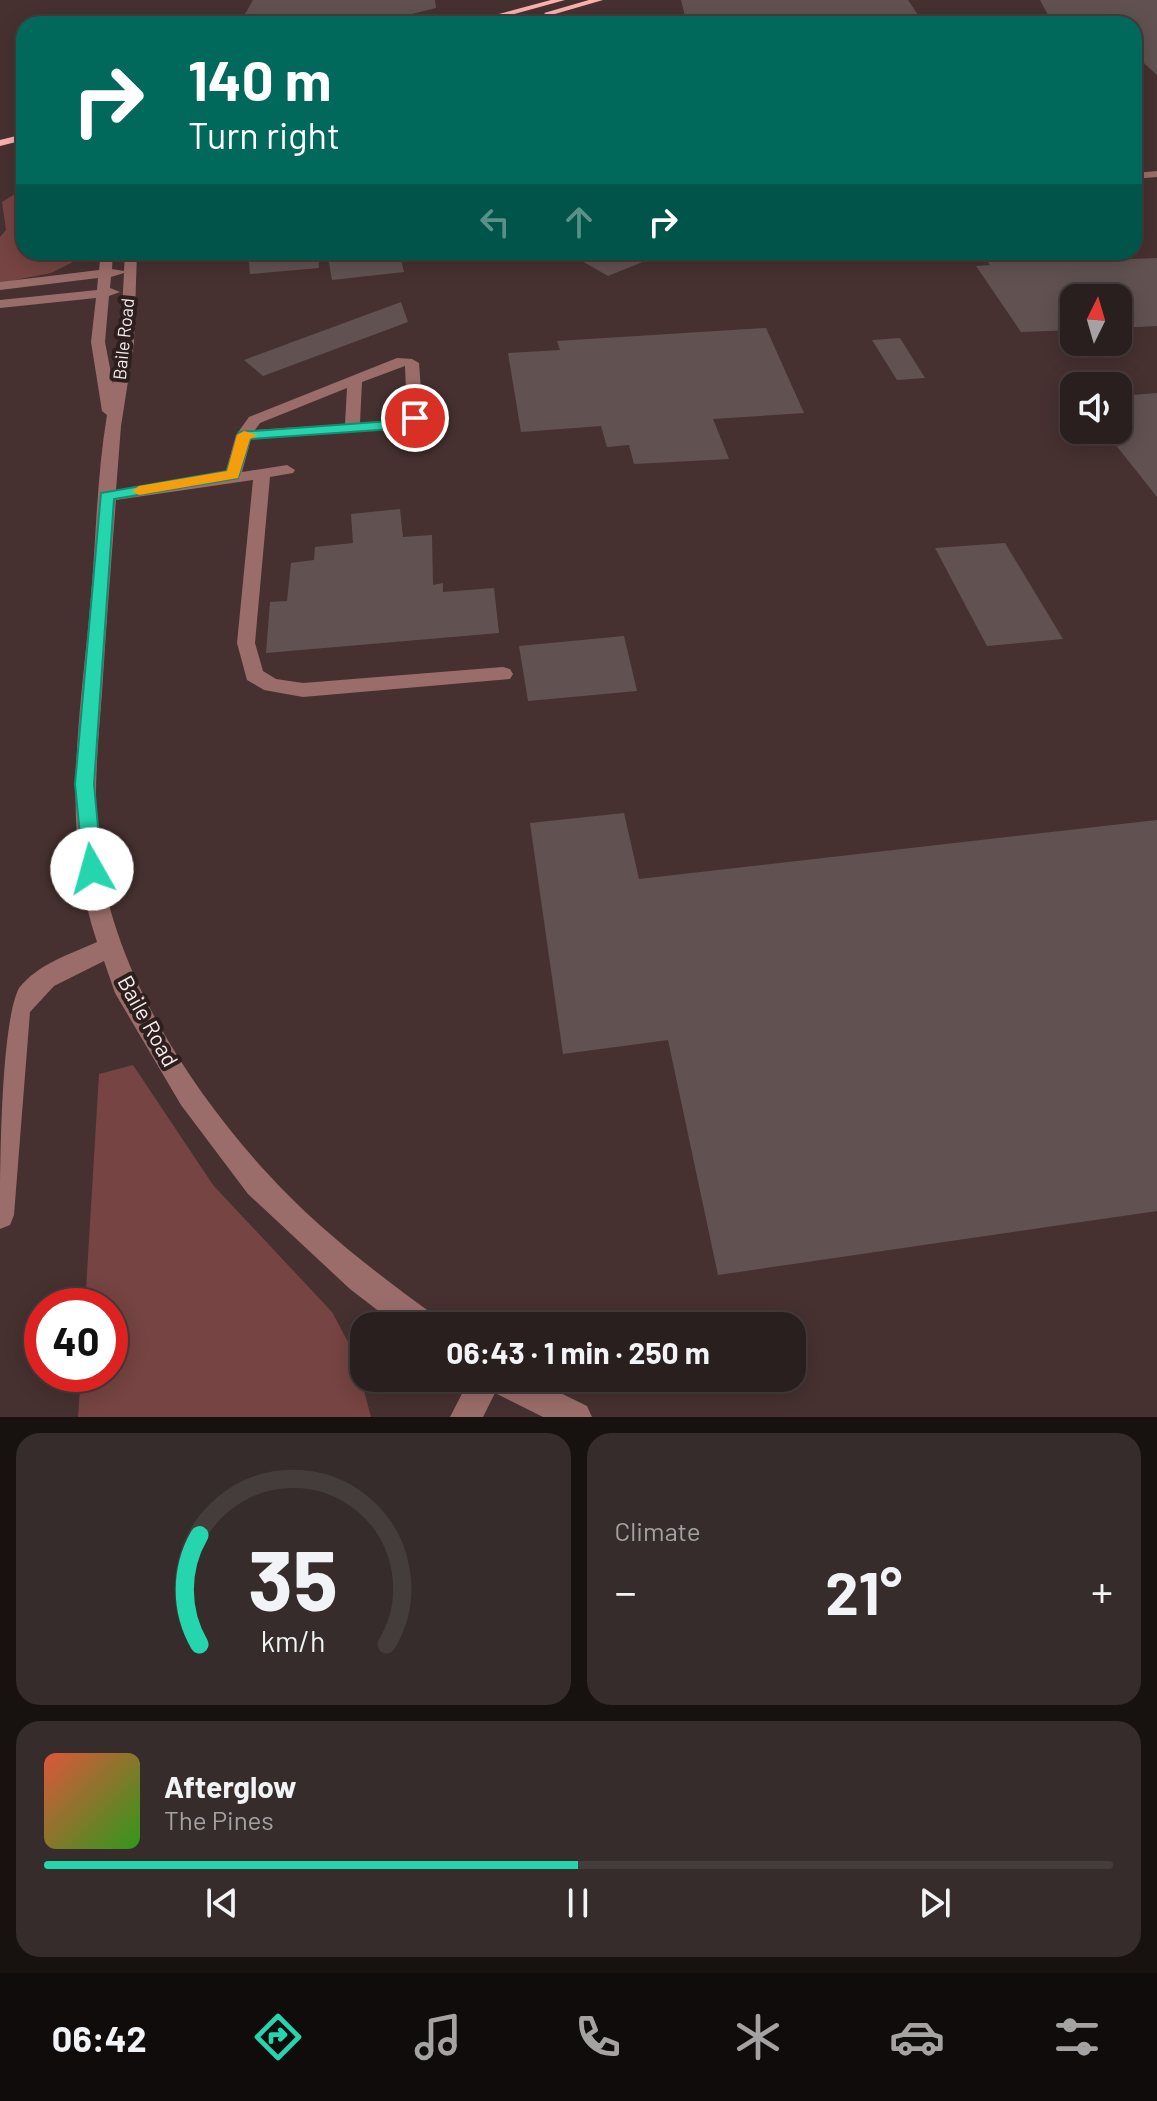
<!DOCTYPE html>
<html lang="en">
<head>
<meta charset="utf-8">
<style>
	body { margin:0; font-family:Barlow,sans-serif; background:#352c2b; color:#f1f3f6; height:100vh; display:flex; flex-direction:column; font-size:30px; white-space:nowrap }
	* { box-sizing:border-box; margin:0 }
	p { font-size:26px; color:#a5a2a4 }
	.icon { flex:none; width:44px; height:44px; fill:none; stroke:currentColor; stroke-width:2; stroke-linecap:round; stroke-linejoin:round }
	.map { position:relative; height:1417px; overflow:hidden }
	.sheet { display:flex; flex-direction:column; gap:16px; padding:16px; background:#171110; flex:1 }
	.sheet>* { flex:none }
	.guide { position:absolute; left:16px; top:16px; width:1126px; height:244px; border-radius:24px; box-shadow:0 4px 20px #0003,0 0 0 2px #453d3c; background:#00695c; color:#fff; overflow:hidden }
	.needle { width:52px; rotate:5deg }
	.fabs { position:absolute; left:1060px; top:284px; display:grid; gap:16px }
	.fabs a { display:grid; place-items:center; width:72px; height:72px; border-radius:16px; background:#291f1e; box-shadow:0 4px 20px #0003,0 0 0 2px #453d3c; font-size:40px }
	.speed { position:absolute; left:24px; top:1288px; display:flex; gap:16px; font-size:40px; font-weight:700; text-align:center }
	.speed>* { display:grid; place-content:center; width:104px; height:104px; border-radius:50%; background:#291f1e; box-shadow:0 4px 20px #0003,0 0 0 2px #453d3c; line-height:1 }
	.speed .limit { border:12px solid #d22; background:#fff; color:#111 }
	.pin { position:absolute; display:grid; place-items:center; width:68px; height:68px; color:#fff; margin:-34px; border:4px solid #fff; border-radius:50%; box-shadow:0 2px 8px #0007 }
	.me { position:absolute; width:88px; margin:-44px; rotate:353deg; stroke-linejoin:round; filter:drop-shadow(0 0 6px #0008) }
	.turn { display:flex; align-items:center; gap:28px; height:168px; padding:0 40px; font-size:36px }
	.turn .icon { width:104px; height:104px; stroke-width:2.5 }
	.turn b { display:block; font-size:56px; line-height:68px }
	.lanes { display:flex; align-items:center; height:76px; padding:0 40px; background:#0003; justify-content:center; gap:40px; direction:ltr }
	.lanes .off { opacity:.35 }
	.big { font-size:60px; font-weight:700; line-height:1.1 }
	.sheet .tile { flex:1; display:flex; flex-direction:column; justify-content:center; gap:12px; min-width:0; padding:0 28px; border-radius:24px; background:#352c2b }
	.sheet .dial { align-items:center; gap:0 }
	.dial svg { height:208px; overflow:visible; fill:none; stroke:#453d3c; stroke-width:7; stroke-linecap:round; text-anchor:middle }
	.dial text { fill:#f1f3f6; stroke:none }
	.song { display:flex; align-items:center; gap:24px }
	.cover { width:96px; height:96px; border-radius:12px; background:linear-gradient(135deg,hsl(10 70% 55%),hsl(110 70% 35%)) }
	.played { height:8px; border-radius:4px; background:linear-gradient(90deg,#25d5ae 50%,#453d3c 50%) }
	.keys { display:flex; justify-content:space-around; direction:ltr }
	.heat { display:flex; justify-content:space-between; align-items:center; font-size:44px; direction:ltr }
	.sheet .tiles { flex:1; display:grid; gap:16px; grid-template-columns:1fr 1fr }
	.tile:last-child { grid-column:span 2 }
	.trip { position:absolute; left:350px; top:1312px; width:456px; height:80px; border-radius:24px; background:#291f1e; box-shadow:0 4px 20px #0003,0 0 0 2px #453d3c; font-weight:700; line-height:80px; text-align:center }
	.dock { display:flex; height:128px; justify-content:space-around; align-items:center; background:#100c0c; color:#a5a2a4 }
	.dock .icon { width:56px; height:56px }
	.dock .on { color:#25d5ae }
	.dock b { font-size:36px; color:#f1f3f6 }
	.map>svg:first-child { display:block }
	.built { fill:#463130; fill-rule:evenodd }
	.green { fill:#764442 }
	.building { fill:#615251 }
	.lines { fill:none; stroke-linecap:round; stroke-linejoin:round }
	.minor { fill:#9a6d6a; fill-rule:evenodd }
	.major { fill:#fdb1ad; fill-rule:evenodd }
	.route { fill:#25d5ae; stroke:#188a71; stroke-width:2 }
	.slow { fill:#f59e0b }
	.labels { text-anchor:middle; stroke-width:8; stroke-linejoin:round; paint-order:stroke }
	.far-street-label { font-size:18px; fill:#f7edec; stroke:#2c1f1e }
	.street-label { font-size:22px; fill:#f7edec; stroke:#2c1f1e }
</style>
</head>
<body>
<div class="map">
<svg width="1157" height="1417" viewBox="0 0 1157 1417">
	<rect width="100%" height="100%" fill="#372928"/>
	<!-- built -->
	<path class="built" d="M0,0H1157V1417H0ZM24,24H1134V252H24ZM1074,298H1118V342H1074ZM1074,386H1118V430H1074ZM42,1306H110V1374H42ZM364,1326H792V1378H364Z"/>
	<!-- green -->
	<g class="green">
		<path d="M24,188V252H80L79,259L51,273L0,283V237L6,230L2,202Z"/>
		<path d="M133,1065L213,1185L332,1312L354,1353L371,1417H78L81,1374H110V1306H85L99,1074Z"/>
	</g>
	<!-- building -->
	<g class="building">
		<path d="M253,0H435L436,8L372,24L240,23Z"/>
		<path d="M681,0H908L924,24H687Z"/>
		<path d="M1040,0H1157V75L1134,54V24H1053Z"/>
		<path d="M248,252H318L319,268L250,274Z"/>
		<path d="M327,252H399L404,272L332,280Z"/>
		<path d="M566,252H664L665,253L608,276Z"/>
		<path d="M981,252H1073L1080,261L1157,258V326L1118,328V298H1074V330L1021,332L976,266L990,265Z"/>
		<path d="M401,302L408,322L263,376L244,360Z"/>
		<path d="M766,328L804,413L713,419L729,459L634,464L629,445L607,447L601,426L521,432L508,353L560,350L557,341Z"/>
		<path d="M900,338L925,378L897,380L872,340Z"/>
		<path d="M1157,393V497L1104,430H1118V396Z"/>
		<path d="M400,509L403,537L432,535L433,585L443,583V592L494,588L499,633L266,653L270,602L287,601L291,563L314,560L315,547L353,543L351,514Z"/>
		<path d="M1005,543L1063,639L987,646L935,548Z"/>
		<path d="M624,636L637,691L528,701L519,646Z"/>
		<path d="M624,813L639,879L1157,820V1211L718,1275L668,1040L563,1054L530,823Z"/>
	</g>
	<g class="lines">
		<!-- minor -->
		<g class="minor">
			<path d="M975,14L1013,21L1018,24L972,19Z"/>
			<path d="M1157,171V177L1134,179V173Z"/>
			<path d="M101,252H113L112,269L124,271L125,252H137L134,343L121,426L116,490L225,474L236,435L249,417L397,358L412,359L419,363L423,418L412,427L251,439L242,472L287,465L295,470L293,473L270,477L255,643L263,671L276,679L303,683L503,667L510,669L513,674L510,679L303,697L264,690L247,680L237,643L253,480L116,500C111,564 106,629 102,693C98,744 93,794 98,845C110,965 187,1086 268,1174C316,1227 376,1273 434,1315L438,1326H398L350,1289L248,1194L181,1105L115,993L104,961L54,986L30,1012L14,1215L10,1225L0,1229C0,1177 0,1025 19,988C38,964 70,954 97,942C59,830 81,712 91,597C96,537 97,475 107,415L102,411L91,342L96,298L0,308V300L97,290L98,278L0,290V282L99,270ZM124,273L120,343L113,384L105,342L109,296L120,292L110,288L111,277ZM405,366L407,416L403,420L360,423L362,382ZM347,388L345,424L255,430L260,423Z"/>
			<path d="M470,1378H530L587,1406L592,1417H543L495,1393L483,1417H450Z"/>
		</g>
		<!-- major -->
		<g class="major">
			<path d="M551,0H565L478,24H462Z"/>
			<path d="M589,0H603L548,16L544,13Z"/>
			<path d="M24,134V140L0,146V140Z"/>
		</g>
	</g>
	<!-- route -->
	<path class="route" d="M415,413L422,418L407,428L250,439L238,478L114,499L94,784L102,869L99,875H84L75,784L101,493L227,471L239,432L404,420Z"/>
	<!-- slow -->
	<path class="slow" d="M244,431L258,435L250,439L238,478L139,495L132,491L139,486L227,471L237,435Z"/>
	<g class="labels">
		<!-- far-street labels -->
		<g class="far-street-label">
			<text transform="translate(124 339) rotate(-84)" y="6">Baile Road</text>
		</g>
		<!-- street labels -->
		<g class="street-label">
			<text transform="translate(148 1021) rotate(61)" y="8">Baile Road</text>
		</g>
	</g>
</svg>
<div class="fabs">
<a><svg class="needle" viewBox="-14 -14 28 28"><path d="M0-13l5 13h-10z" fill="#e53935"/><path d="M0 13l5-13h-10z" fill="#a5a2a4"/></svg></a>
<a><svg class="icon" aria-label="sound" viewBox="0 0 24 24"><path d="M4 9h4l5-4v14l-5-4H4zM17 9q2 3 0 6"/></svg></a>
</div>
<div class="speed"><div class="limit">40</div></div>
<div class="pin" style="left:415px;top:418px;background:#d93025"><svg class="icon" aria-label="arrive" viewBox="0 0 24 24"><path d="M6 21V4h12l-3 4 3 4H6"/></svg></div>
<svg class="me" style="left:92px;top:869px" viewBox="-20 -20 40 40"><circle r="19" fill="#fff"/><path d="M0-13L10 11 0 6-10 11z" fill="#25d5ae"/></svg>
<div class="trip">06:43 · 1 min · 250 m</div>
<div class="guide">
<div class="turn"><svg class="icon" aria-label="right" viewBox="0 0 24 24"><path d="M7 20v-9h11M14 6l5 5-5 5"/></svg><div><b>140 m</b>Turn right</div></div>
<div class="lanes"><svg class="icon off" aria-label="left" viewBox="0 0 24 24"><path d="M17 20v-9H6M10 6l-5 5 5 5"/></svg><svg class="icon off" aria-label="ahead" viewBox="0 0 24 24"><path d="M12 20V5M6 11l6-6 6 6"/></svg><svg class="icon" aria-label="right" viewBox="0 0 24 24"><path d="M7 20v-9h11M14 6l5 5-5 5"/></svg></div>
</div>
</div>
<section class="sheet">
<div class="tiles">
<div class="tile dial"><svg viewBox="0 0 100 80">
<path d="M14 69A42 42 0 1 1 86 69"/>
<path d="M14 69A42 42 0 0 1 14 27" stroke="#25d5ae"/>
<text x="50" y="56" font-size="32" font-weight="700">35</text>
<text x="50" y="72" font-size="11">km/h</text>
</svg></div>
<div class="tile"><p>Climate</p>
<div class="heat"><a>−</a><b class="big">21°</b><a>+</a></div>
</div>
<div class="tile">
<div class="song"><i class="cover"></i><div><b>Afterglow</b><p>The Pines</p></div></div>
<div class="played"></div>
<div class="keys"><svg class="icon" aria-label="previous" viewBox="0 0 24 24"><path d="M18 5L8 12l10 7zM5 5v14"/></svg><svg class="icon" aria-label="pause" viewBox="0 0 24 24"><path d="M8 5v14M16 5v14"/></svg><svg class="icon" aria-label="next" viewBox="0 0 24 24"><path d="M6 5l10 7-10 7zM19 5v14"/></svg></div>
</div>
</div>
</section>
<nav class="dock">
<b>06:42</b>
<svg class="icon on" aria-label="directions" viewBox="0 0 24 24"><path d="M12 3l9 9-9 9-9-9zM9 14v-3h6M13 9l2 2-2 2"/></svg>
<svg class="icon" aria-label="music" viewBox="0 0 24 24"><path d="M9 18V5l10-2v13"/><circle cx="6" cy="18" r="3"/><circle cx="16" cy="16" r="3"/></svg>
<svg class="icon" aria-label="phone" viewBox="0 0 24 24"><path d="M5 4h4l2 5-3 2q2 4 5 5l2-3 5 2v4C11 20 4 13 5 4z"/></svg>
<svg class="icon" aria-label="climate" viewBox="0 0 24 24"><path d="M12 3v18M4 7l16 10M4 17L20 7"/></svg>
<svg class="icon" aria-label="car" viewBox="0 0 24 24"><path d="M5 17H2v-5l4-1 3-4h7l3 4 3 1v5h-3M9 17h6M6 11h13"/><circle cx="7" cy="17" r="2"/><circle cx="17" cy="17" r="2"/></svg>
<svg class="icon" aria-label="filters" viewBox="0 0 24 24"><path d="M4 7h16M4 17h16"/><circle cx="9" cy="7" r="2"/><circle cx="15" cy="17" r="2"/></svg>
</nav>
</body>
</html>
